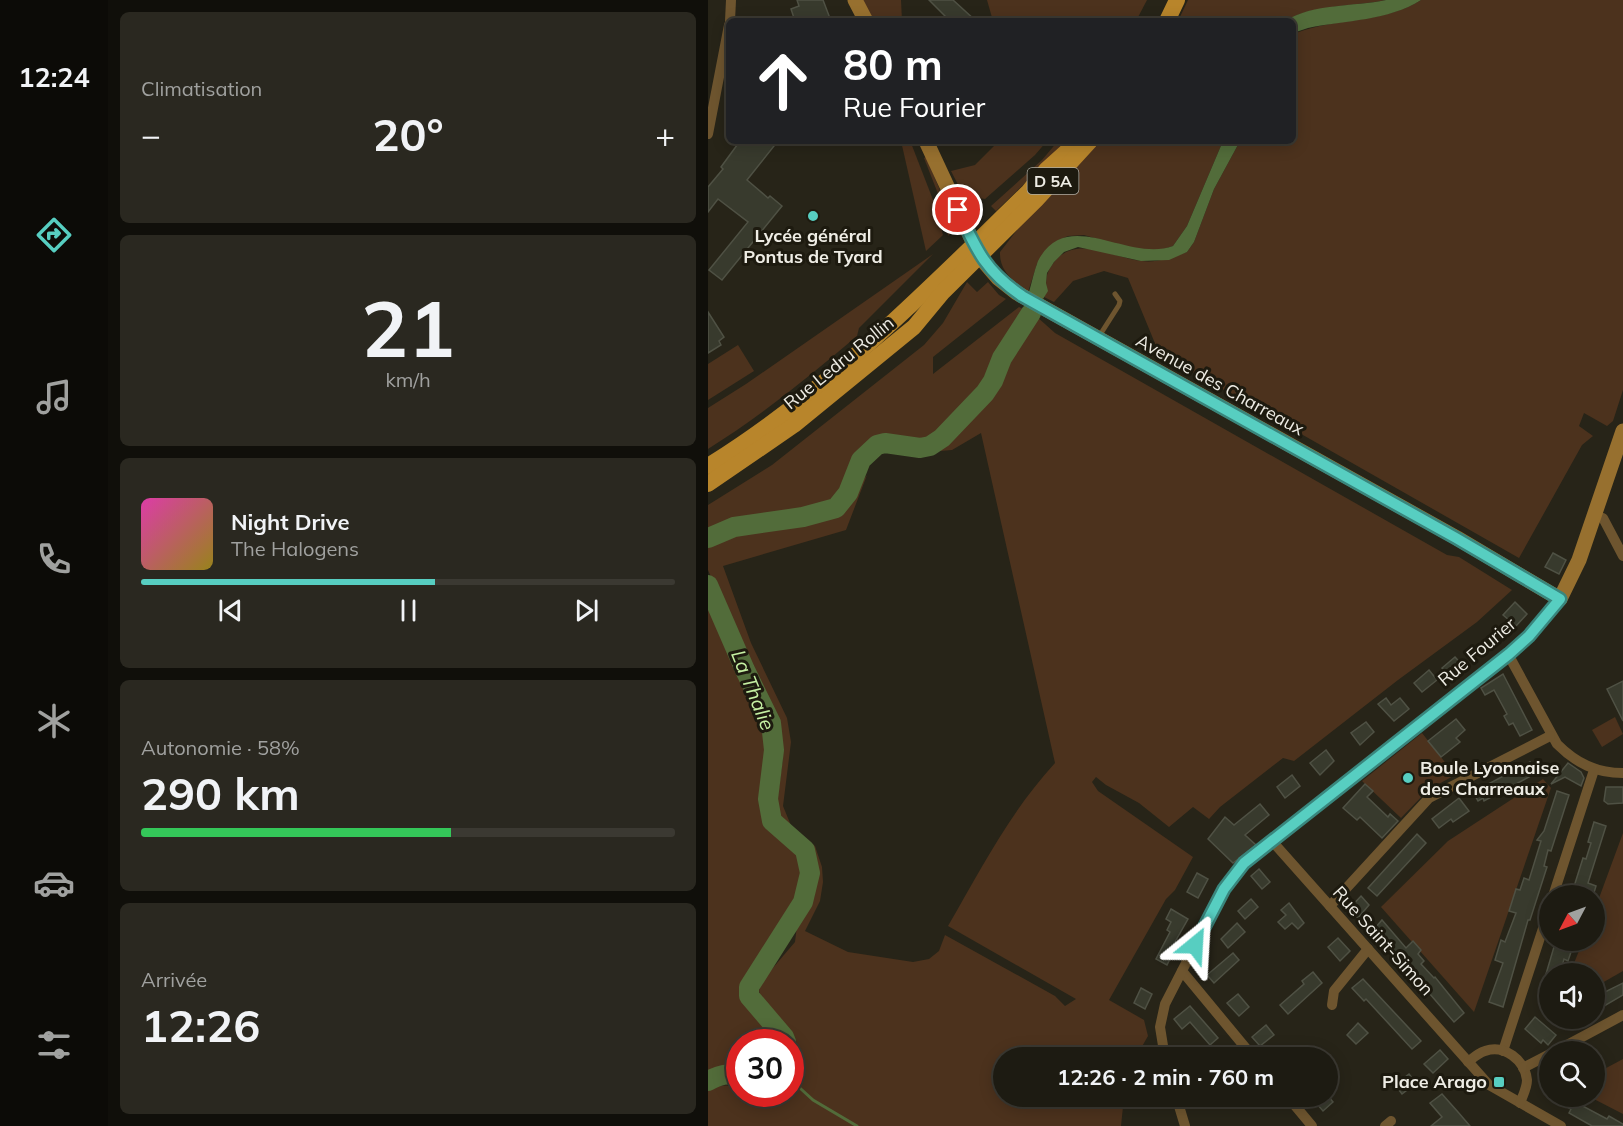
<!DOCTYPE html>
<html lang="fr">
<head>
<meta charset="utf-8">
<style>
	body { margin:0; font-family:Mulish,sans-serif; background:#2a2820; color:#f1f3f6; height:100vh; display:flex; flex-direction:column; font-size:22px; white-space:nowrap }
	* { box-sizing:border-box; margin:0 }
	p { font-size:20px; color:#a0a19f }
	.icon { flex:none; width:33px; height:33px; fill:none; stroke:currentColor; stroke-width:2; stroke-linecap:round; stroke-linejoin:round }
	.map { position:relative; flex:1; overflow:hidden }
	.sheet { display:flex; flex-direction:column; gap:12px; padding:12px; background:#100f0a; width:600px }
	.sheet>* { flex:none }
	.banner { position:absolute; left:18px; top:18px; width:570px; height:126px; border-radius:9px; box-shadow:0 3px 15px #0003,0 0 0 2px #3b3932; background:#202124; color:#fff; overflow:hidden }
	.needle { width:39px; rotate:229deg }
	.tools { position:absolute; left:831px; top:885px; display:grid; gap:12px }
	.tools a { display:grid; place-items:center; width:66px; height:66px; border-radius:50%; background:#1d1b12; box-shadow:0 3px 15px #0003,0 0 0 2px #3b3932; font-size:30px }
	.speed { position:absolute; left:18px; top:1029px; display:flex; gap:12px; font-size:30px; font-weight:700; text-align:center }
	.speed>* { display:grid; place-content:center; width:78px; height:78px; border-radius:50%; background:#1d1b12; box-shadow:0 3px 15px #0003,0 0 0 2px #3b3932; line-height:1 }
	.speed .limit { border:9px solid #d22; background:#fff; color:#111 }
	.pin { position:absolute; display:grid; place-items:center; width:51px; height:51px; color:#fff; margin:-26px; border:3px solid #fff; border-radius:50%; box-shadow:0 2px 6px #0007 }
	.me { position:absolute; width:66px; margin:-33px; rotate:27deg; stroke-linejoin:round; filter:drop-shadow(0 0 4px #0008) }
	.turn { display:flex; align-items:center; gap:21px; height:126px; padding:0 18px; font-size:27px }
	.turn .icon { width:78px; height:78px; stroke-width:2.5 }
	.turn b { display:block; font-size:42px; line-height:51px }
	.big { font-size:45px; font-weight:700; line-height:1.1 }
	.sheet .widget { flex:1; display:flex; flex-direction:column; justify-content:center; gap:9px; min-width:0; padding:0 21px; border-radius:9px; background:#2a2820 }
	.sheet .dial { align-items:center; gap:0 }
	.dial b { font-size:78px; line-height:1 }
	.song { display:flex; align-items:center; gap:18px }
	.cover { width:72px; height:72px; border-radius:9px; background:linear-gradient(135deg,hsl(320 70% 55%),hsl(50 70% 35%)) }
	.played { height:6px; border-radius:3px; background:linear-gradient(90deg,#57cec1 55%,#3b3932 55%) }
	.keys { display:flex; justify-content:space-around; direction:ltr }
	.heat { display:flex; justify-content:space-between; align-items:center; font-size:33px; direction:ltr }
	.charge { height:9px; border-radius:4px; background:linear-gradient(90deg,#34c759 58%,#3b3932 0) }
	.trip { position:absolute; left:285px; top:1047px; width:345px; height:60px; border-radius:30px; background:#1d1b12; box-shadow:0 3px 15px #0003,0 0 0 2px #3b3932; font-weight:700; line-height:60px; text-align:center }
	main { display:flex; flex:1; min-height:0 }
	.tabs { display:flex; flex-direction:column; width:108px; justify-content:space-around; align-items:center; background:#0c0b07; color:#a0a19f }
	.tabs .icon { width:42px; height:42px }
	.tabs .active { color:#57cec1 }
	.tabs b { font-size:27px; color:#f1f3f6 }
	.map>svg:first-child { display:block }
	.green { fill:#4c321d }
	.water { fill:#526c3a }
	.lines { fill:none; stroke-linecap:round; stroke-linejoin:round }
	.stream { stroke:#526c3a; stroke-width:3 }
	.river { stroke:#526c3a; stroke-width:20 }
	.building { fill:#383a2d; stroke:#4f5144; stroke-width:1.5 }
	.lane { stroke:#6e552f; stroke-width:5 }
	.street { stroke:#6e552f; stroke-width:10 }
	.secondary { stroke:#97702f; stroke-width:15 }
	.primary { stroke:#b8852b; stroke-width:16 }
	.route-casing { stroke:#39867d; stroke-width:15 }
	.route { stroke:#57cec1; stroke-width:10 }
	.poi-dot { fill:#57cec1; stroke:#1d1a0f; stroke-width:2 }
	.labels { text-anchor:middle; stroke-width:6; stroke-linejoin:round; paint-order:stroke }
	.shield { fill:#1d1a0f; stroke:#afada4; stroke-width:1.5 }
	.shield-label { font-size:16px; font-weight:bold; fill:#eeece4 }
	.poi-label { font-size:18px; font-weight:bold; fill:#eeece4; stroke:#1d1a0f }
	.street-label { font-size:18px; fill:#eeece4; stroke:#1d1a0f }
	.water-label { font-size:20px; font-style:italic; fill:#c6f1a3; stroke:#1d1a0f }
</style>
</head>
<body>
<main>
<nav class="tabs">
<b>12:24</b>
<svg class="icon active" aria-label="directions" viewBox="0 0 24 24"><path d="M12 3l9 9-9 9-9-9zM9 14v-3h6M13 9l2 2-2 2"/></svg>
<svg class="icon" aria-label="music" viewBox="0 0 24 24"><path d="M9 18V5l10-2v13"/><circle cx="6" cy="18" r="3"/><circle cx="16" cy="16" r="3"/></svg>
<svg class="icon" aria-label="phone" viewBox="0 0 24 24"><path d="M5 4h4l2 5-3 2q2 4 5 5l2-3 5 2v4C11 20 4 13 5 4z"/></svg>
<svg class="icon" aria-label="climate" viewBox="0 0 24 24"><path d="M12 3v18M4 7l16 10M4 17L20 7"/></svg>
<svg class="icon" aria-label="car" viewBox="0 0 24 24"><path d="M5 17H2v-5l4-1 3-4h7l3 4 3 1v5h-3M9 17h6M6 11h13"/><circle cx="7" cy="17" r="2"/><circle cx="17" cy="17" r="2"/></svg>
<svg class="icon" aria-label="filters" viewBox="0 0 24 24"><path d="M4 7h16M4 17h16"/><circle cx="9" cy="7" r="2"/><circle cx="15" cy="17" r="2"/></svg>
</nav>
<section class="sheet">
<div class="widget"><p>Climatisation</p>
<div class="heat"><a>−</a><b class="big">20°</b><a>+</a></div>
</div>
<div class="widget dial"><b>21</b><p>km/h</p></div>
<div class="widget">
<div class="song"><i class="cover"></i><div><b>Night Drive</b><p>The Halogens</p></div></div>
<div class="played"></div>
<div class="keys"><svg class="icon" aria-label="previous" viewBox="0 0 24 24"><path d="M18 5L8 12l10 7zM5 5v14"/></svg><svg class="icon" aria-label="pause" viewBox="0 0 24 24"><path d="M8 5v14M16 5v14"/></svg><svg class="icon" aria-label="next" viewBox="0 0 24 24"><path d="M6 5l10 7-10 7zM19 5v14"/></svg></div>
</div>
<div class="widget"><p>Autonomie · 58%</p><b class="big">290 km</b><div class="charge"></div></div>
<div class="widget"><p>Arrivée</p><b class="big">12:26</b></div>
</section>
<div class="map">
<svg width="915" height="1126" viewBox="0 0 915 1126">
	<rect width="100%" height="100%" fill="#272418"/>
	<!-- green -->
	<g class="green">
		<path d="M154,0H193L194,21H165Z"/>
		<path d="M279,0H439L428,21H285Z"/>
		<path d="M480,0H678C644,7 607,4 577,21H470Z"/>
		<path d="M713,0H915V390L905,421L899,426L876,413L871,426L885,436L874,445L811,558L451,353L420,278L396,271L365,281L346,302L336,297L339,291C337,281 338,273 344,265C366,232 404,258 434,261C450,263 464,257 479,252L486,242L506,189L532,141H585V37L588,33C630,17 674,24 713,0Z"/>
		<path d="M193,141H202L203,143L227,205L235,235L218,251Z"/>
		<path d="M291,141H339L327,155L277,199L271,198L262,208L243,171L267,165Z"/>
		<path d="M350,141H361L288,211L283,206L334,160Z"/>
		<path d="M391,141H515L479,226L465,246L453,250H436L406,244L376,235L360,236L351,240L329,264L320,292C306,282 291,271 292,252L309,230Z"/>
		<path d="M218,157L248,228L240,236L234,204L216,158Z"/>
		<path d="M225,254L151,328L149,336C102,376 53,416 0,449V408L38,384Z"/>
		<path d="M259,282L269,292L280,282L291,295L298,299L225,357V374L311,307L317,310L293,348L281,378L268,394L216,442L175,438L163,442L144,469L137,490L131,499L122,506L101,511L30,519L0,532V505L64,465L216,345L235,323Z"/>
		<path d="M328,316L347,333L739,555L751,557L804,590L769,622L690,680L586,761L575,758L512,807L501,819L485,807L461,827L431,803L398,785L388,777L384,782L390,791L485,857L467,890L458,899L401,1000L436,1020L440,1036L428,1057L296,1058V1096L416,1097L413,1126H0V1089C10,1084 21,1086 31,1086L32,1094H82L83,1086L89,1083C84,1069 91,1054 84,1042C74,1023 58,1015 51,991L53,982L87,942L89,926L106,898L109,874L100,848L74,823L70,814L69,802L75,758L74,740L69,721L45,675L0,570V548L20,537L39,530L118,519L132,512L159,475L138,530L15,566L43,643L79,718L83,742L75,806L84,828L107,846L114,867L115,882L112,901L97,931L140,952L205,962L221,959L231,951L237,935L347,996L357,1006L368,999L240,926C273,869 302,812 347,763L273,433L244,450L232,451L284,397L290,385L296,366Z"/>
		<path d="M30,345L46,371L0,400V364Z"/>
		<path d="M0,598L31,670L57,722L62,747L54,793L58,821L69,834L90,851L95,872L90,899L36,984C34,1008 55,1025 70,1042H32L31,1069L0,1073Z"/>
		<path d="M907,717L915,734L894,747L884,730Z"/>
		<path d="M714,733L747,775L720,790L693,818L654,781Z"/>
		<path d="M835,779L843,788L766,1012L673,907L740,841Z"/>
		<path d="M915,833V971L887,987L886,974L862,973L875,941L886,940L887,909Z"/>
		<path d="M915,1059V1114L882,1097L886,1096L887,1074Z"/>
	</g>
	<!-- water -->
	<g class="water">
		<path d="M678,0H713C680,21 638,20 600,28L588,32L585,37V21H577C606,3 645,7 678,0Z"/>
		<path d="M515,141H532L506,189L486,242L479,252L461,260L433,261L370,247L356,252L346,262L339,273L338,283L340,291L335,299L321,292C324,282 326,271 330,261C359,205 420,263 465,246L479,226Z"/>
	</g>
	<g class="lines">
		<!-- stream -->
		<path class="stream" d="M82,1079L105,1100L149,1126"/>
		<!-- river -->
		<g class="river">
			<path d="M0,538L26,527L95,517L128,508L140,493L153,460L169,445L177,443L212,448L222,446L234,438L277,393L285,381L294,358L323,313"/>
			<path d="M0,585L37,670L63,723L66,750L60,799L64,821L97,850L102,873L95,902L41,987V996L76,1037L78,1042"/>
			<path d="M0,1081C11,1075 19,1073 32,1075"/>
		</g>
	</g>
	<!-- building -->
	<g class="building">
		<path d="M89,0H115L123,21H87L83,9L91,6Z"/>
		<path d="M221,0H245L268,21H242Z"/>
		<path d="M32,141H70L39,180L60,198L62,196L74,206L14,280L1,270L40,222L10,199L0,212V187L15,169L13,167Z"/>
		<path d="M0,312L16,337L11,341L13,345L0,353Z"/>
		<path d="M845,553L858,560L851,574L837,567Z"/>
		<path d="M807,602L819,614L808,626L795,615Z"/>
		<path d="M747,657L756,667L742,678L734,668Z"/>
		<path d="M721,670L729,680L714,692L706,683Z"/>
		<path d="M795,674L824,730L812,736L805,723L801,725L796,716L799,714L786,690L777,695L773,688Z"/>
		<path d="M915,681V721L899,689Z"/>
		<path d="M678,698L683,705L692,698L701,709L686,721L670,704Z"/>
		<path d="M748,719L757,730L748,738L752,742L733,757L720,741Z"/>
		<path d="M658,722L666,732L652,745L643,733Z"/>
		<path d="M618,750L626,761L612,775L602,763Z"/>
		<path d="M832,760L836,769L776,801L775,798L770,801L765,792L822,762L824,764Z"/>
		<path d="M860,763L873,772L876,778L873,786L857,777L843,784Z"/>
		<path d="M584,775L592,786L577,798L569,787Z"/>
		<path d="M657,784L665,791L659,797L680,817L682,814L690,821L674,838L652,817L649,820L635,808Z"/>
		<path d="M898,787H915V803L900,804L896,801Z"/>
		<path d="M849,791L861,795L843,851L840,850L836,866L839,867L822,920H820L795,1007L781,1002L795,963L787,960L793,940L797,942L808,913L801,911L808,889L812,890L816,878L821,880L833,841L829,840L836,831Z"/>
		<path d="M751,798L761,811L745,822L743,819L731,828L724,819Z"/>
		<path d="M552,804L561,815L537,835L548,845L525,863L500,839L517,817L526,825Z"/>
		<path d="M886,822L898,826L880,883L888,886L885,896H863L875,858L878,859L883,843L880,842Z"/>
		<path d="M709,834L718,843L669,896L660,888Z"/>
		<path d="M551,869L562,882L554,889L543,876Z"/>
		<path d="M489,873L500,879L490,898L479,892Z"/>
		<path d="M653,896L661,905L650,918L641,909Z"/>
		<path d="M543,899L550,907L537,919L530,911Z"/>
		<path d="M581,903L596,923L590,929L584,923L577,929L570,922L578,915L573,910Z"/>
		<path d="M463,909L480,919L463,949L466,951L459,965L448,959L462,932L459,930L463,922L458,919Z"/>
		<path d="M674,920L698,948L705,941L713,950L710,954L716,961L713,964L726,978L727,977L756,1013L746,1022L678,943L681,940L668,927Z"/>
		<path d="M529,923L537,932L520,948L513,939Z"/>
		<path d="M630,938L642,951L632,961L620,947Z"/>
		<path d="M848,940H867L860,961L856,959L852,974H838Z"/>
		<path d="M525,953L531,960L506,983L499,975Z"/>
		<path d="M605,972L614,983L580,1014L572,1005L596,984L594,981Z"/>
		<path d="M655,979L713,1041L704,1049L658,999L656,1001L644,988Z"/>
		<path d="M915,983V995L886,1012V987L891,995Z"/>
		<path d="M433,988L444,994L437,1009L426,1003Z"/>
		<path d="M530,994L541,1007L531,1016L519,1003Z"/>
		<path d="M482,1006L510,1038L502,1045L482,1022L474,1029L466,1019Z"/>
		<path d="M827,1017L848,1035L840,1045L835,1040L833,1043L817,1029Z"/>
		<path d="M650,1023L660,1033L648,1044L639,1035Z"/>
		<path d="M558,1025L566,1035L552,1046L544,1037Z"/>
		<path d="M732,1050L740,1059L725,1073L716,1064Z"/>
		<path d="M701,1074L708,1083L694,1094L687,1085Z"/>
		<path d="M734,1094L750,1112L762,1126H723L734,1117L722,1103Z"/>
		<path d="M428,1096H461V1099L431,1108Z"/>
		<path d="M602,1096H620L625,1102L615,1111Z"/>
		<path d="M839,1096H870L867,1102L899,1119L901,1116L915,1124V1126H884L861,1113L863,1109Z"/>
	</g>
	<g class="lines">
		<!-- lane -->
		<path class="lane" d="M390,338L411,305L412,301L407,294"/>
		<!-- street -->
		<g class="street">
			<path d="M22,21L23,0"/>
			<path d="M0,134L21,25"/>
			<path d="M887,516L895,518L915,556"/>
			<path d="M800,654L849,744C868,763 888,773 915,773"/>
			<path d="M564,841L781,1085L853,1126"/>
			<path d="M845,896L886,770"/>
			<path d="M622,906L721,798L842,736"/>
			<path d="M474,971L546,1058"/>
			<path d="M624,1005L626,991L660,949"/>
			<path d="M795,1051L842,907"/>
			<path d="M846,1052L915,1015"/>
			<path d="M457,1058L452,1027L457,1004L516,889L531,868L800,654L821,636L852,599"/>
			<path d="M760,1062C765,1058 770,1053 777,1051C796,1044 817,1060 819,1080C819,1088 815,1095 812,1103"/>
			<path d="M815,1068L842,1054"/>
			<path d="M468,1096L477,1126"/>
			<path d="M579,1096L604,1126"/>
			<path d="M677,1126L683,1121"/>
		</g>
		<!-- secondary -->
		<g class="secondary">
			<path d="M147,0L158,21"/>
			<path d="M218,141L272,257L290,278L309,293L749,538L852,599L871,560L915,431"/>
		</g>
		<!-- primary -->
		<g class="primary">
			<path d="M459,21L469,0"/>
			<path d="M0,466C120,392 220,289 320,192L338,170L368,143"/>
			<path d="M0,484L86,425L206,327L235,292L328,200L382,141"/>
		</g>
	</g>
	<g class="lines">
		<!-- route casing -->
		<g class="route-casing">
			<path id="route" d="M250,210C268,249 277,271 314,296L748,538L852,599L821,636L801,654L536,863L516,889L487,945"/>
		</g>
		<!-- route -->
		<use href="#route" class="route"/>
	</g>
	<!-- markers -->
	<g class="poi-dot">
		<circle cx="105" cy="216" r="6"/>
		<circle cx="700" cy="778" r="6"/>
		<rect x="785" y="1076" width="12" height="12" rx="3"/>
	</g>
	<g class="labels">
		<!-- shield labels -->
		<rect class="shield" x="319.5" y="168" width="51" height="26" rx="4.5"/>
		<g class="shield-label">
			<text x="345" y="187">D 5A</text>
		</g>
		<!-- poi labels -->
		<g class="poi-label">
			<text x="105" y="242">Lycée général<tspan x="105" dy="21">Pontus de Tyard</tspan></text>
			<text x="712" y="774" text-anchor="start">Boule Lyonnaise<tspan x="712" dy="21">des Charreaux</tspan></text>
			<text x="779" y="1088" text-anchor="end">Place Arago</text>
		</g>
		<!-- street labels -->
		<g class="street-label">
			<text transform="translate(131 363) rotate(-39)" y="6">Rue Ledru Rollin</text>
			<text transform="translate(512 385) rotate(29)" y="6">Avenue des Charreaux</text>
			<text transform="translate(769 652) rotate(-40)" y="6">Rue Fourier</text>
			<text transform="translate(675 941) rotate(48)" y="6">Rue Saint-Simon</text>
		</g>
		<!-- water labels -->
		<g class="water-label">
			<text transform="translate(45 690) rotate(68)" y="7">La Thalie</text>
		</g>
	</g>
</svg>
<div class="tools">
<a><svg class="needle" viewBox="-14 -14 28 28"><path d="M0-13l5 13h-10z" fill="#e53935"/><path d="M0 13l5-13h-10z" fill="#a0a19f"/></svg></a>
<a><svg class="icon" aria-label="sound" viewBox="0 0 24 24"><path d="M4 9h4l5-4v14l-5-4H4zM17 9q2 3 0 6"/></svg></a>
<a><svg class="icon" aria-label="search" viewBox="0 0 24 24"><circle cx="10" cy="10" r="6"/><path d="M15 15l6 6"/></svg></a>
</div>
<div class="speed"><div class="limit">30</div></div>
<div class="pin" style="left:250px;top:210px;background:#d93025"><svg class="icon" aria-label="arrive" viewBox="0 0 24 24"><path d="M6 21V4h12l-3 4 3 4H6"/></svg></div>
<svg class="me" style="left:487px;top:945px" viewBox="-20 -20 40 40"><path d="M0-17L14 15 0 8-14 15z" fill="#57cec1" stroke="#fff" stroke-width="4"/></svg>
<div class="trip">12:26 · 2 min · 760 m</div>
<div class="banner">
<div class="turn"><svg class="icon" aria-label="ahead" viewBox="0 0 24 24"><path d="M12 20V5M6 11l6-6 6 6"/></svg><div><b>80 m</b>Rue Fourier</div></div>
</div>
</div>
</main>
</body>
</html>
